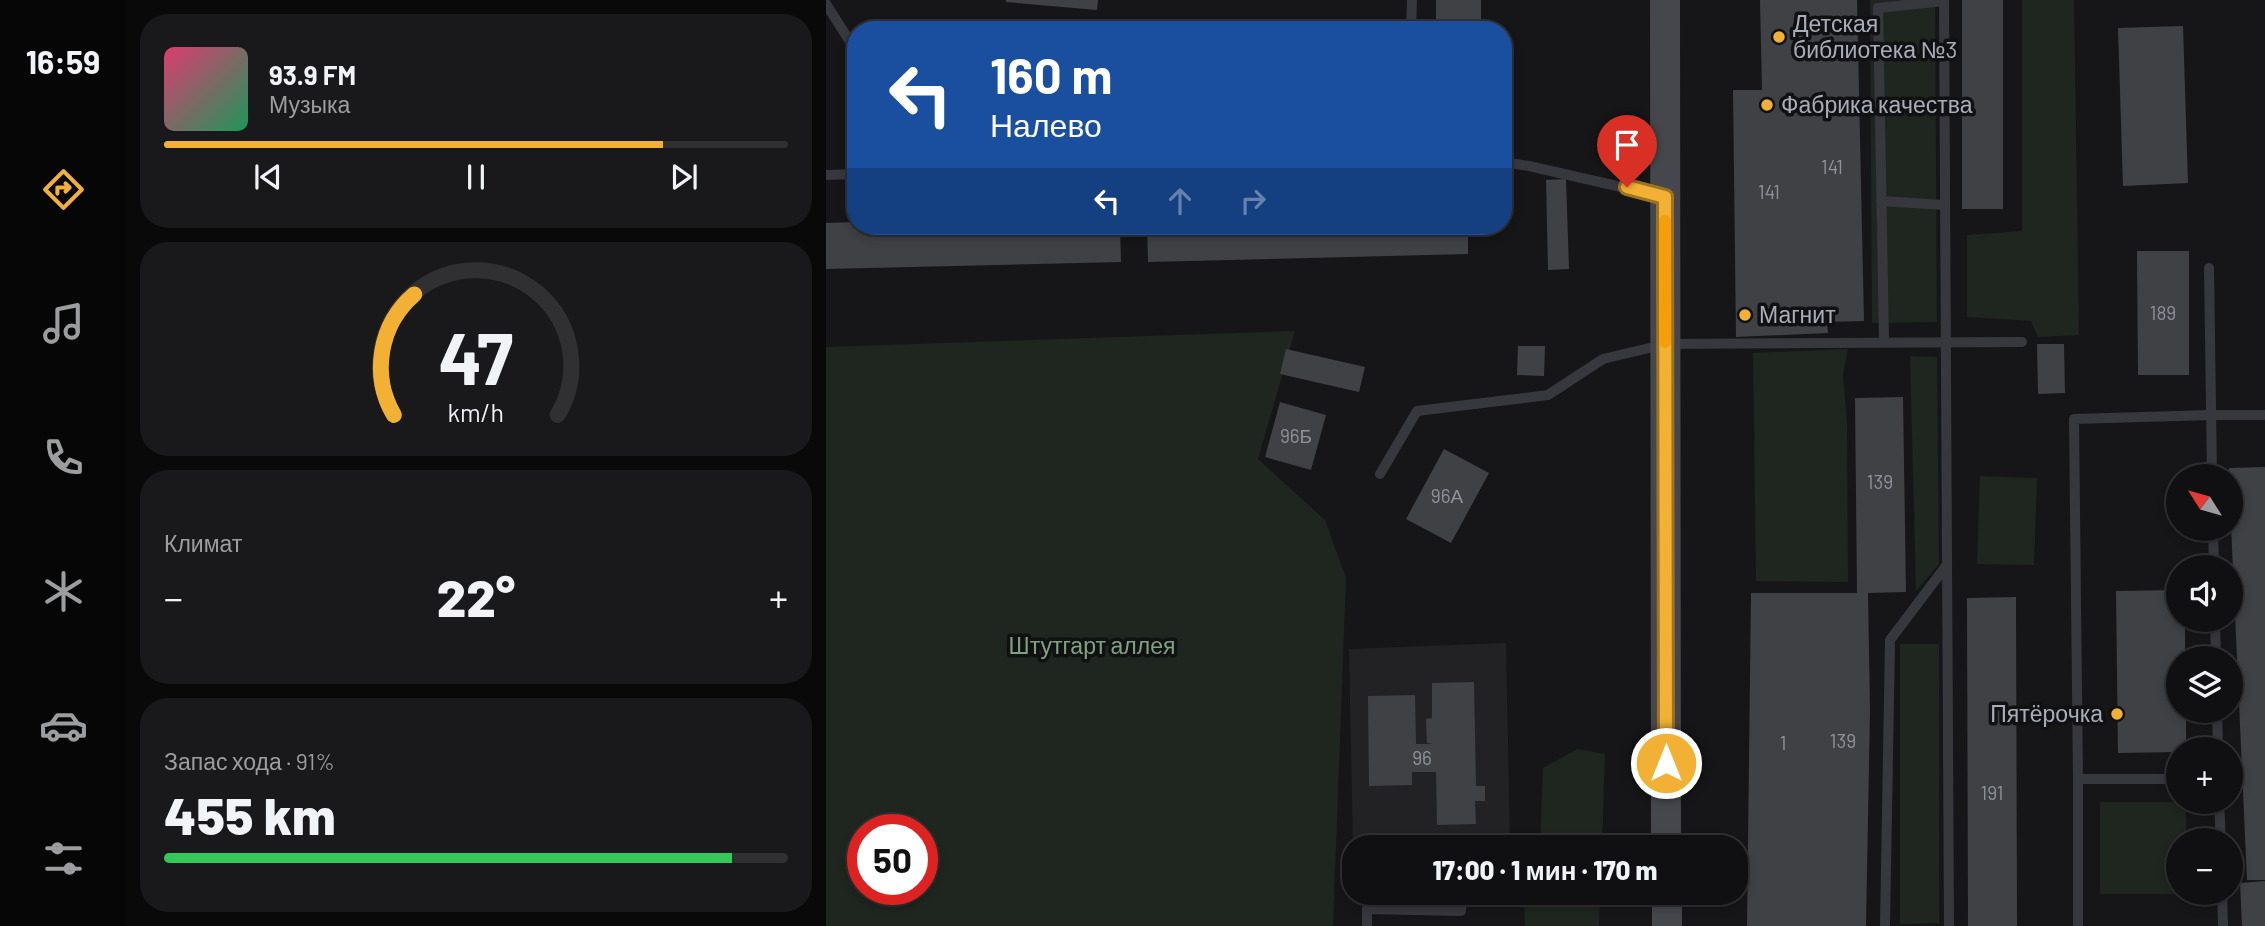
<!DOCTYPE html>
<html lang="ru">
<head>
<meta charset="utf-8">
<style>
	body { margin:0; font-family:Barlow,sans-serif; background:#19191b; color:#f1f3f6; height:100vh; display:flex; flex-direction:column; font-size:26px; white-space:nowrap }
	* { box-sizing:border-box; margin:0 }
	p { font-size:23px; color:#9c9d9f }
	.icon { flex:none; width:38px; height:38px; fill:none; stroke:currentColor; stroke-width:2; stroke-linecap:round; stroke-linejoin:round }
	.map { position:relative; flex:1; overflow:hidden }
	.panel { display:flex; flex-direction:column; gap:14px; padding:14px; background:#09090a; width:700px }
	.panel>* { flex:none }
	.banner { position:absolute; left:21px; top:21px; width:665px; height:214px; border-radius:28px; box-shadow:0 4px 10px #0003,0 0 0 2px #303032; background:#1a4fa0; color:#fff; overflow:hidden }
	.needle { width:46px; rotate:307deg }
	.buttons { position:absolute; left:1340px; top:464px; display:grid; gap:14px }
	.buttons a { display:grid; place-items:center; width:77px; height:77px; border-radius:50%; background:#101012; box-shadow:0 4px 10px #0003,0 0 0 2px #303032; font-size:35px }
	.speed { position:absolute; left:21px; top:814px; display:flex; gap:14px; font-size:35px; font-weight:700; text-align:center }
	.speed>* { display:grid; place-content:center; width:91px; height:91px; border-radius:50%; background:#101012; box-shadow:0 4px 10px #0003,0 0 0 2px #303032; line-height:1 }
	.speed .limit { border:10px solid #d22; background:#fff; color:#111 }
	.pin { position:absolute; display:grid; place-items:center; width:60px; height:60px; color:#fff; margin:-72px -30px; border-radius:50% 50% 50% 0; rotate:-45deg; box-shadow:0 0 7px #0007 }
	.pin .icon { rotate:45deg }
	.me { position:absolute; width:77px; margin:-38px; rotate:0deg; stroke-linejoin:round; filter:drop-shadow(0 0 5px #0008) }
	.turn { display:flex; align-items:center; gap:24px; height:147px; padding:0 28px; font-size:32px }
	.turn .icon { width:91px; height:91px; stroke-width:2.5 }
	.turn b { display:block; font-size:49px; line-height:60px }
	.lanes { display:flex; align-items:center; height:66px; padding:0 28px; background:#0003; justify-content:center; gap:35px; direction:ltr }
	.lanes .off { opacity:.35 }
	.big { font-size:52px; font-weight:800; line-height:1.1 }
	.panel .card { flex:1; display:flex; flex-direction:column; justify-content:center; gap:10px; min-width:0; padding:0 24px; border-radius:28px; background:#19191b }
	.panel .dial { align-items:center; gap:0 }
	.dial svg { height:182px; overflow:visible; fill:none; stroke:#303032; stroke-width:7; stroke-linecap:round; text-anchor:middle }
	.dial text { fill:#f1f3f6; stroke:none }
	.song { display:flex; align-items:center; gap:21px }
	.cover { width:84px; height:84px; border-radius:10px; background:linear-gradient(135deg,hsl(340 70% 55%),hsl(150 70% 35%)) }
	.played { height:7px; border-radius:4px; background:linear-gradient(90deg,#f2b134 80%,#303032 80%) }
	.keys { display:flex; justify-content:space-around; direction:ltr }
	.heat { display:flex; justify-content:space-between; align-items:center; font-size:38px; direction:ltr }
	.charge { height:10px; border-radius:5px; background:linear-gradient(90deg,#34c759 91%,#303032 0) }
	.trip { position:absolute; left:516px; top:835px; width:406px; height:70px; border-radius:28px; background:#101012; box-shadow:0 4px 10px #0003,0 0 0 2px #303032; font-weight:800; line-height:70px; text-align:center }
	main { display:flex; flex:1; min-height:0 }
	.tabs { display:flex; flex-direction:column; width:126px; justify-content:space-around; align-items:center; background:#060607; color:#9c9d9f }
	.tabs .icon { width:49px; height:49px }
	.tabs .on { color:#f2b134 }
	.tabs b { font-size:32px; color:#f1f3f6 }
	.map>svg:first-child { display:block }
	.built { fill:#222225 }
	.green { fill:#1e261f; fill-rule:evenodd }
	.building { fill:#404145 }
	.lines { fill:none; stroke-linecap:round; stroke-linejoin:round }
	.lane { stroke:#37383d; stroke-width:10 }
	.secondary { stroke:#45474d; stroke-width:30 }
	.route-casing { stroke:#9d7322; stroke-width:18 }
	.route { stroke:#f2b134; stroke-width:12 }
	.slow { stroke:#f59e0b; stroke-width:12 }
	.poi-dot { fill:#f2b134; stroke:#111113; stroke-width:2.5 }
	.labels { text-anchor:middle; stroke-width:7; stroke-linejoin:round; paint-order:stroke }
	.number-label { font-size:19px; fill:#8e929b }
	.poi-label { font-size:23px; fill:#a8adb8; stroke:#111113; text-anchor:start }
	.park-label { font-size:23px; fill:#7fa381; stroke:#111113 }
</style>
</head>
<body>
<main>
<nav class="tabs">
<b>16:59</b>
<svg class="icon on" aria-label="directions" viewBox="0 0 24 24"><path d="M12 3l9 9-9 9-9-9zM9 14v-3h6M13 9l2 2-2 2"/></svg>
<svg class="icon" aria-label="music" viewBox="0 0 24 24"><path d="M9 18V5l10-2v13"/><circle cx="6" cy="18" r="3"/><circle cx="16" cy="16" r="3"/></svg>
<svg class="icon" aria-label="phone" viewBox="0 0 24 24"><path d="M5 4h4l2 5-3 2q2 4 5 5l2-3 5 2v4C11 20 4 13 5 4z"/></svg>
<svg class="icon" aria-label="climate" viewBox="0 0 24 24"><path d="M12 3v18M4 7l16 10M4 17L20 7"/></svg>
<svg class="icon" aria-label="car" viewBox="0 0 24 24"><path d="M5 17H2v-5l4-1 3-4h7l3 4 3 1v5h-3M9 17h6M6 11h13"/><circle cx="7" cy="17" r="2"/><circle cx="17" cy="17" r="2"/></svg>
<svg class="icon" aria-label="filters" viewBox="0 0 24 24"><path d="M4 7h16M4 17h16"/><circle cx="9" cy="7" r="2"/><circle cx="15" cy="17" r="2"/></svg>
</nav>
<section class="panel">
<div class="card">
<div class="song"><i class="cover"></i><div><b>93.9 FM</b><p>Музыка</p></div></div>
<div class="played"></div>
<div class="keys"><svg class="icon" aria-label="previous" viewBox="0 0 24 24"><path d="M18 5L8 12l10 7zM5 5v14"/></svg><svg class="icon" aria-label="pause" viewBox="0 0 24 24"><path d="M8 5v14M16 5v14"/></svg><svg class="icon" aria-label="next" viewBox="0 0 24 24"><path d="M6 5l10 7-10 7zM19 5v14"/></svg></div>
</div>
<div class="card dial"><svg viewBox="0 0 100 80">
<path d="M14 69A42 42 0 1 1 86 69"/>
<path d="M14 69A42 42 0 0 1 23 16" stroke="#f2b134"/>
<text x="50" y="56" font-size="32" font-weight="700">47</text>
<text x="50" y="72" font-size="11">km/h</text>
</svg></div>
<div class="card"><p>Климат</p>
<div class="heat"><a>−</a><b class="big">22°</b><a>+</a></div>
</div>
<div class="card"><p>Запас хода · 91%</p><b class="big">455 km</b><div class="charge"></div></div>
</section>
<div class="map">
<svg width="1439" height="926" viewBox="0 0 1439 926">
	<rect width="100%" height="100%" fill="#161618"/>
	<!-- built -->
	<path class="built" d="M680,643L684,847H528V892L685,894L528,896L523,649Z"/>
	<!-- green -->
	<g class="green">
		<path d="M1044,0H1109L1111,322L1046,323Z"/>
		<path d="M1196,0H1248L1253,335L1212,337L1205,321L1141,317V235L1196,231Z"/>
		<path d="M469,331L432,459L499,520L520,578L507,926H0V347ZM37,830H96V889H37Z"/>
		<path d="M1022,349L1017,375L1021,423L1022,582L930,581L927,353Z"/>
		<path d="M1084,356L1111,357L1113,564L1090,591Z"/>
		<path d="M1154,476L1211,478L1208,565L1151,564Z"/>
		<path d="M1074,644H1113V923L1074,924Z"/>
		<path d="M751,749L779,754L776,847H714L717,768Z"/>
		<path d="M1274,802H1360V840H1353V892L1360,894H1274Z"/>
		<path d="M544,893H600V897L576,906L546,898Z"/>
		<path d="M698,893H774L773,926H699Z"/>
	</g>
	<!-- building -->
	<g class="building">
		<path d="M180,0H272L271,10L180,2Z"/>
		<rect x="610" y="0" width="45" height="30"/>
		<path d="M934,0H1031L1038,321L1001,322L1002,333L910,337L907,90H936Z"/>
		<rect x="1136" y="0" width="41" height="209"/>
		<path d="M1357,26L1362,183L1297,186L1292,28Z"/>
		<path d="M740,179L743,269L722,270L720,180Z"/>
		<path d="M30,222V226H294L295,262L0,269V223Z"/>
		<path d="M321,226H642V254L322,262Z"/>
		<path d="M1311,251H1363V375H1312Z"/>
		<path d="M1211,344H1238L1239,393L1212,394Z"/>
		<path d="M692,346H719L718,376L691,375Z"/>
		<path d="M460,349L539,367L533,392L454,374Z"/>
		<path d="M1077,397L1080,592L1042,593L1044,710L1040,926H921L925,593H1031L1029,398Z"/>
		<path d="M454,402L500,415L485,470L439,457Z"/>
		<path d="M618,449L663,473L625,543L580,519Z"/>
		<path d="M1439,467V880H1421L1405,525V476H1403V468Z"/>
		<path d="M1353,590V620H1359V658H1353V710H1360V749H1353V752L1292,753L1290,591Z"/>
		<path d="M1190,597L1191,926H1142L1141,598Z"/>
		<path d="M648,682L650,786H659V801H649L650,824L611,825L610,772H586V785L543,786L542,696L589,695L590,744H607L601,743L600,719L606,718V683Z"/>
		<path d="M1439,881V926H1416L1414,883Z"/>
	</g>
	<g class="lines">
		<!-- lane -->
		<g class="lane">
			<path d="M1118,0L1123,926"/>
			<path d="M0,4L30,51"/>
			<path d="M585,30L586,0"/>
			<path d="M677,162L703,166L835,196"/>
			<path d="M0,175L30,174"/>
			<path d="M1055,201L1118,205"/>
			<path d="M1383,268L1386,476"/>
			<path d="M1058,342L1052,8L1118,1"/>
			<path d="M554,474L591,411L722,395L777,359L840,344L1196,342"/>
			<path d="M1387,528L1388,567"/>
			<path d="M1389,620L1390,658"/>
			<path d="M1391,710L1392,749"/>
			<path d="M1252,779H1353"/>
			<path d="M1393,802L1395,840"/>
			<path d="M1396,892L1397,926"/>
			<path d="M541,926V909L635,911V892"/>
			<path d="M1059,926L1064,640L1120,566"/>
			<path d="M1252,926V779L1248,419L1385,415H1439"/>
		</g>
		<!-- secondary -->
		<g class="secondary">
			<path d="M839,0L840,847"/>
			<path d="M841,892V926"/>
		</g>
	</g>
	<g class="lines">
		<!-- route casing -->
		<g class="route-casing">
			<path id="route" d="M801,187L839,197L840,763"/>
		</g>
		<!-- route -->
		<use href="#route" class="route"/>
		<!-- slow -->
		<path class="slow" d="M839,221V342"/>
	</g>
	<!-- markers -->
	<g class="poi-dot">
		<circle cx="953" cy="37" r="7"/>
		<circle cx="941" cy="105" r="7"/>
		<circle cx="919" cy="315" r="7"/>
		<circle cx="1291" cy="714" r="7"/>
	</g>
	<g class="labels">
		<!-- number labels -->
		<g class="number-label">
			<text x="1006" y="174">141</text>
			<text x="943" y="199">141</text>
			<text x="1337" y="320">189</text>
			<text x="470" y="443">96Б</text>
			<text x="1054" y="489">139</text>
			<text x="621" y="503">96А</text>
			<text x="1017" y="748">139</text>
			<text x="957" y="750">1</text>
			<text x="596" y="765">96</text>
			<text x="1166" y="800">191</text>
		</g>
		<!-- poi labels -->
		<g class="poi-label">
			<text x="967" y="32">Детская<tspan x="967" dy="26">библиотека №3</tspan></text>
			<text x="955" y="113">Фабрика качества</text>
			<text x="933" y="323">Магнит</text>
			<text x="1277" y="722" text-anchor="end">Пятёрочка</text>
		</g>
		<!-- park labels -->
		<g class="park-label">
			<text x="266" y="654">Штутгарт аллея</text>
		</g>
	</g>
</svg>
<div class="buttons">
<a><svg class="needle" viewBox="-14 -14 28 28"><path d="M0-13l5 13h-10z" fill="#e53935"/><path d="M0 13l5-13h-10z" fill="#9c9d9f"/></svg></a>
<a><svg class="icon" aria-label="sound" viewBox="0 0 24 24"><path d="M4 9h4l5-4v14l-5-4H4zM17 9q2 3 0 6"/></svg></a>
<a><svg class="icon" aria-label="layers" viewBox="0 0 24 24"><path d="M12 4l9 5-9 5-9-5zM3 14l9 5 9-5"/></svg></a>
<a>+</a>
<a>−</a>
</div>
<div class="speed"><div class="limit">50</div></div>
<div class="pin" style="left:801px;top:187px;background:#d93025"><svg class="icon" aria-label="arrive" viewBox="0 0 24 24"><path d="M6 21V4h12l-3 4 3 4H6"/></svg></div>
<svg class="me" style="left:840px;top:763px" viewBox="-20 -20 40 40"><circle r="17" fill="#f2b134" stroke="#fff" stroke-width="3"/><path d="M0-11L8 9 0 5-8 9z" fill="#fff"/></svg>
<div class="trip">17:00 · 1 мин · 170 m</div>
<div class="banner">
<div class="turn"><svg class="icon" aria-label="left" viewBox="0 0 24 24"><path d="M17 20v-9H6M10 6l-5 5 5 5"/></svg><div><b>160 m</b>Налево</div></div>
<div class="lanes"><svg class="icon" aria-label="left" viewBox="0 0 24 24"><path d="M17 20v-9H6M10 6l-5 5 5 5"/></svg><svg class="icon off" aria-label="ahead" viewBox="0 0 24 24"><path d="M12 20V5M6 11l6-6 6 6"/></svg><svg class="icon off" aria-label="right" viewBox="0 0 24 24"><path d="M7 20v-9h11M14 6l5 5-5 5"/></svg></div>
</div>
</div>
</main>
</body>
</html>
